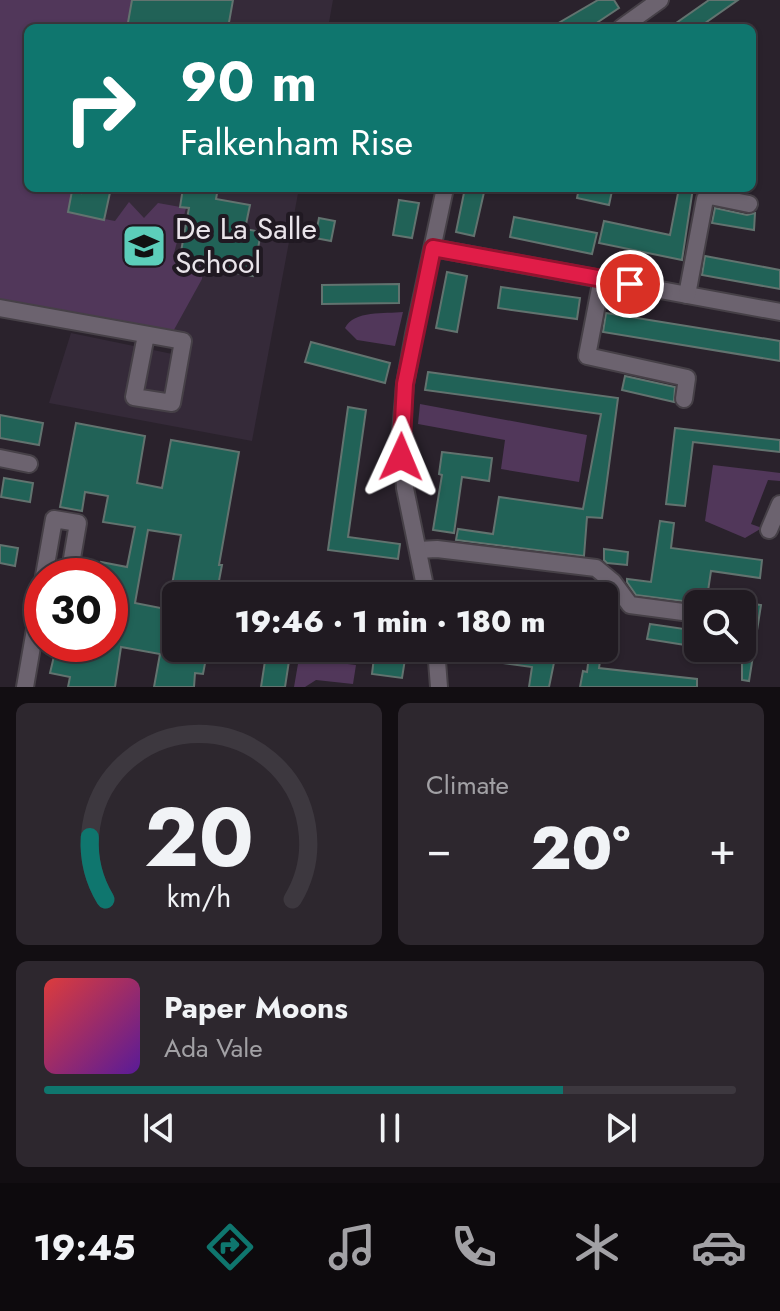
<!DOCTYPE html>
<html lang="en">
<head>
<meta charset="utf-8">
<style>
	body { margin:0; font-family:Jost,sans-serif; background:#2d272e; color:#f1f3f6; height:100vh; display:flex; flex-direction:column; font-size:30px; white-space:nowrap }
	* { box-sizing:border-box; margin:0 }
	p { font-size:26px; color:#a2a1a5 }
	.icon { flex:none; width:44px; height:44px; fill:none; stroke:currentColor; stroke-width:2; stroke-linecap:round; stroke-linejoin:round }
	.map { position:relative; height:687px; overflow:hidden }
	.sheet { display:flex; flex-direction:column; gap:16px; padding:16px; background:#120e12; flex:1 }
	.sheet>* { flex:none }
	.guide { position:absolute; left:24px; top:24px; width:732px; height:168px; border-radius:12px; box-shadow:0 2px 6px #0004,0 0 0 2px #3d383f; background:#0f766e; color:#fff; overflow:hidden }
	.controls { position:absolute; left:684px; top:590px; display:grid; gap:16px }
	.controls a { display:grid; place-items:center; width:72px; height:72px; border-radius:12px; background:#201a21; box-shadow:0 2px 6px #0004,0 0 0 2px #3d383f; font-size:40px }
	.speed { position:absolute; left:24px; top:558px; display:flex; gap:16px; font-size:40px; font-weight:700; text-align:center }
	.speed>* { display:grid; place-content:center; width:104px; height:104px; border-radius:50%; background:#201a21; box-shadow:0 2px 6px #0004,0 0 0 2px #3d383f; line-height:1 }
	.speed .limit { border:12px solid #d22; background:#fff; color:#111 }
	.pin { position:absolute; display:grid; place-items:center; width:68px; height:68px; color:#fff; margin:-34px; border:4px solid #fff; border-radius:50%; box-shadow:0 2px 8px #0007 }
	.me { position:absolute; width:88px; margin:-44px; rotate:1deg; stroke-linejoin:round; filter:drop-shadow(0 0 6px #0008) }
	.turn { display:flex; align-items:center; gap:28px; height:168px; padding:0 24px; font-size:36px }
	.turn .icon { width:104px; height:104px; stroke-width:2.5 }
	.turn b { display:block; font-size:56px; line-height:68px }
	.big { font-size:60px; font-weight:800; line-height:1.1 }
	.sheet .widget { flex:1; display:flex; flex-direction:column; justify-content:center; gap:12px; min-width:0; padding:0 28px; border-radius:12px; background:#2d272e }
	.sheet .dial { align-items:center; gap:0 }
	.dial svg { height:208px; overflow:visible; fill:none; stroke:#3d383f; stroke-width:7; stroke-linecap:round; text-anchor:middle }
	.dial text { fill:#f1f3f6; stroke:none }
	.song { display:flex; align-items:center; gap:24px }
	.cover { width:96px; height:96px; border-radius:12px; background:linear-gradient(135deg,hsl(0 70% 55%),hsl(270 70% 35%)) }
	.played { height:8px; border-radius:4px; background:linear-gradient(90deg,#0f766e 75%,#3d383f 75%) }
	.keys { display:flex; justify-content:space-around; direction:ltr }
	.heat { display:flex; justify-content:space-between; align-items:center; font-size:44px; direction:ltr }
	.sheet .tiles { flex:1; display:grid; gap:16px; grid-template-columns:1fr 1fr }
	.widget:last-child { grid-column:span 2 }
	.trip { position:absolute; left:162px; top:582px; width:456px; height:80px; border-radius:12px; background:#201a21; box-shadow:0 2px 6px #0004,0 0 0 2px #3d383f; font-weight:800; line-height:80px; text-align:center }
	.tabs { display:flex; height:128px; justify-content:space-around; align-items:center; background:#0d0a0d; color:#a2a1a5 }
	.tabs .icon { width:56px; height:56px }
	.tabs .current { color:#0f766e }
	.tabs b { font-size:36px; color:#f1f3f6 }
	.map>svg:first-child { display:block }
	.built { fill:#352a39 }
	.green { fill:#51375a }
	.building { fill:#216257; stroke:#62736f; stroke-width:2 }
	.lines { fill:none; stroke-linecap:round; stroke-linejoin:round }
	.minor-casing { stroke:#464047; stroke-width:20 }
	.minor { stroke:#6c636f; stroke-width:16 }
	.route-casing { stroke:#92132f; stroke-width:20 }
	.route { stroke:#e11d48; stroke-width:14 }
	.labels { text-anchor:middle; stroke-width:8; stroke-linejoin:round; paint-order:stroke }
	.poi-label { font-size:30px; fill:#e9e4ea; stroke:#201922; text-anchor:start }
</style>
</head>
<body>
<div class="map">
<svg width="780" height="687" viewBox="0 0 780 687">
	<rect width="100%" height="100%" fill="#2a222c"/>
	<!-- built -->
	<path class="built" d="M0,0H333L328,28H28V188H299L252,441L49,403L71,333L187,357L191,343L0,304Z"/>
	<!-- green -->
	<g class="green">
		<path d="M0,0H132L127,28H28V188H76L72,192L68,212L115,221L129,202L144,218L158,203L186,208L173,257L204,261L202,279L170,337L0,305Z"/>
		<path d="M403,312L395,346L357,340L345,328C354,310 385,314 403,312Z"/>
		<path d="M420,404L587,435L579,482L501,469L505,440L418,424Z"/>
		<path d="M713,465L780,473V481L768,480L751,524L762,528L745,538L705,521Z"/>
		<path d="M299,658L356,665L353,684L316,680L305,687H294Z"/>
	</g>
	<!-- building -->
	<g class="building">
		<path d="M132,0H233L228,28H127Z"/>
		<path d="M598,0H614L619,8L589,28H550Z"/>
		<path d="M709,0H738L698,28H669Z"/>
		<path d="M82,188H111L104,220L68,212L72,191L81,193Z"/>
		<path d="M183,188H218L216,199L250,205L245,229L261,232L253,276L219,270L220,264L180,257L189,208L180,207Z"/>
		<path d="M465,188H485L474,236L456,232Z"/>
		<path d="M579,188L612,191L609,205L577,198Z"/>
		<path d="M679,188H693L682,260L599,243L604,221L670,235Z"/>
		<path d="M399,200L419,203L412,238L393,235Z"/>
		<path d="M715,208L747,215L755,213L754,230L712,223Z"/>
		<path d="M514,217L597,233L592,254L510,237Z"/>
		<path d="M319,218L335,221L331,241L315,238Z"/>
		<path d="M705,256L780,270V289L702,275Z"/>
		<path d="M447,272L467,276L457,332L436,328Z"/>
		<path d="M399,284V303L322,304V285Z"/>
		<path d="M501,287L580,298L577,319L498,308Z"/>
		<path d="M606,313L780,341V361L603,332Z"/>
		<path d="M311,342L390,363L385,383L305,362Z"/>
		<path d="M428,372L618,398L602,518L587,517L584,556L456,540L458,529L493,534L499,497L583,509L601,414L425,390Z"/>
		<path d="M625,376L675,387L674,402L622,390Z"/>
		<path d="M348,407L366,410L348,537L400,544L398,559L328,550Z"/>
		<path d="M0,415L43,423L39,445L0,438Z"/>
		<path d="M76,423L145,436L137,483L162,488L171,440L239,452L219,565H222L218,586L200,583L198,596H170L181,535L148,530L135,603L176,611V648L207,653L203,674L195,673L194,687H154L160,654L121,647L115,687H68L70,677L50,673L55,652H59V644H110V576H99L101,562L127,567L135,527L103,522L108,496L85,492L82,511L60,507Z"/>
		<path d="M675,428L780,440V452L693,442L685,506L666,504Z"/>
		<path d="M442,452L492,458L489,481L462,477L454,533L433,530L442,475L439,474Z"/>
		<path d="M4,478L33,483L30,502L1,497Z"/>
		<path d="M660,521L674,523L671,548L762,560L760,578L711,571L706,604L636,595L627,582V579L651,582Z"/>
		<path d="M0,545L18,548L15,566L0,563Z"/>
		<path d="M604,549L628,552L627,565L607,563L604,560Z"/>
		<path d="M445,583L483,589V596H444Z"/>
		<path d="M742,602L761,605L749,681L742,680Z"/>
		<path d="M650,624L698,631V647L647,639Z"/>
		<path d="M267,648H291L285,687H261Z"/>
		<path d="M452,648H557L549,687H529L532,667L452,656Z"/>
		<path d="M590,648H602L599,668L697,679V687H580L583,671L587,672Z"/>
		<path d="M375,649L406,653L402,678L372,674Z"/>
	</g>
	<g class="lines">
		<!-- minor casing -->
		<g class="minor-casing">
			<g id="minor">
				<path d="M621,28L660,0"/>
				<path d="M433,248L780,312"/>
				<path d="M602,278L587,356L687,378L684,399"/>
				<path d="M687,295L705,199L710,196L749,204"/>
				<path d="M0,308L183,341L172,403L134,397L146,335"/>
				<path d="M0,458L29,464"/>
				<path d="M769,530L780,504"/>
				<path d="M418,550L437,549L596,568L613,582L630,605L698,614"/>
				<path d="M44,576L54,519L78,523L69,576"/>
				<path d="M427,596L405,488L401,432L405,384L414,334L445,188"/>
				<path d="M436,648L439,687"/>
				<path d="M25,687L42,589"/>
			</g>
		</g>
		<!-- minor -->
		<use href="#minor" class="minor"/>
	</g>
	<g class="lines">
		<!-- route casing -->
		<g class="route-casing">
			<path id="route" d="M401,457L405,384L433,248L630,284"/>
		</g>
		<!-- route -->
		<use href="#route" class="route"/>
	</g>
	<!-- icons -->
	<defs>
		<g id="school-square" transform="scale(2.3)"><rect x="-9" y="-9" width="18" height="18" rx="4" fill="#5cceba" stroke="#201922"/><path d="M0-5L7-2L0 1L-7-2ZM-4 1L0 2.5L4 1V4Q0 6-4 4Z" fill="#111"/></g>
	</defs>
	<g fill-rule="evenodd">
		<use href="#school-square" x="144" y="246"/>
	</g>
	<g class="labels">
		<!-- poi labels -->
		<g class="poi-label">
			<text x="175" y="239">De La Salle<tspan x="175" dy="34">School</tspan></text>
		</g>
	</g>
</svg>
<div class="controls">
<a><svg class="icon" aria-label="search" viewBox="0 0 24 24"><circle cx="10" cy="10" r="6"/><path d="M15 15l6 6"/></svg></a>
</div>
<div class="speed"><div class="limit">30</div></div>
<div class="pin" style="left:630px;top:284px;background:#d93025"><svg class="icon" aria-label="arrive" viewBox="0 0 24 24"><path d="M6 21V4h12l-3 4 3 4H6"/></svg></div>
<svg class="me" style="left:401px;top:457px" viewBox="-20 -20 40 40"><path d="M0-17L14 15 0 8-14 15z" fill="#e11d48" stroke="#fff" stroke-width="4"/></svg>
<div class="trip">19:46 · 1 min · 180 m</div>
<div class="guide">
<div class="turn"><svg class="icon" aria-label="right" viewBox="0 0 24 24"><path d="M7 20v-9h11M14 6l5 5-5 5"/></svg><div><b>90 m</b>Falkenham Rise</div></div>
</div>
</div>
<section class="sheet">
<div class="tiles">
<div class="widget dial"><svg viewBox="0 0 100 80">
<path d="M14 69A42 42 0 1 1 86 69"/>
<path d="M14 69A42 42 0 0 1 8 45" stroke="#0f766e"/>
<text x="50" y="56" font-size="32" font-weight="700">20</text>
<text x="50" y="72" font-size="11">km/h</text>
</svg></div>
<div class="widget"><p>Climate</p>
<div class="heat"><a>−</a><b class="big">20°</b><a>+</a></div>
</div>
<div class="widget">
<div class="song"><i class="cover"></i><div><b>Paper Moons</b><p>Ada Vale</p></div></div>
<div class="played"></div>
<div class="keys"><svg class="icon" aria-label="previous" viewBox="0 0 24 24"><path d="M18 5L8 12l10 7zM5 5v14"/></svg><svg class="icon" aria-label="pause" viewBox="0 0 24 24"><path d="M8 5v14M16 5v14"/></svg><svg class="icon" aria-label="next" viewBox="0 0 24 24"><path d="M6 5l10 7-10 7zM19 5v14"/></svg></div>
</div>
</div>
</section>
<nav class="tabs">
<b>19:45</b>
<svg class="icon current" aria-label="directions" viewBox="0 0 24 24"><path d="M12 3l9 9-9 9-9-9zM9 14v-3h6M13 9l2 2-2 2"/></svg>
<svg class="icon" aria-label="music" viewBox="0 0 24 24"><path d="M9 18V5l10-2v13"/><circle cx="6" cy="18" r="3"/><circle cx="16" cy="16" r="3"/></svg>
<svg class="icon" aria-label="phone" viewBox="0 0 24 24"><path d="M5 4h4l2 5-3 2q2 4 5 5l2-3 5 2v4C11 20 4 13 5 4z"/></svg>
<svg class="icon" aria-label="climate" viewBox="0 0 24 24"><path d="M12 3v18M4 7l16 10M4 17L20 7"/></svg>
<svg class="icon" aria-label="car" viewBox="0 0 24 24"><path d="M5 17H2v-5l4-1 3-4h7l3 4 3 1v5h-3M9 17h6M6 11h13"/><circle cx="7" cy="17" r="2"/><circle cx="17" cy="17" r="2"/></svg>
</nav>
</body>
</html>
